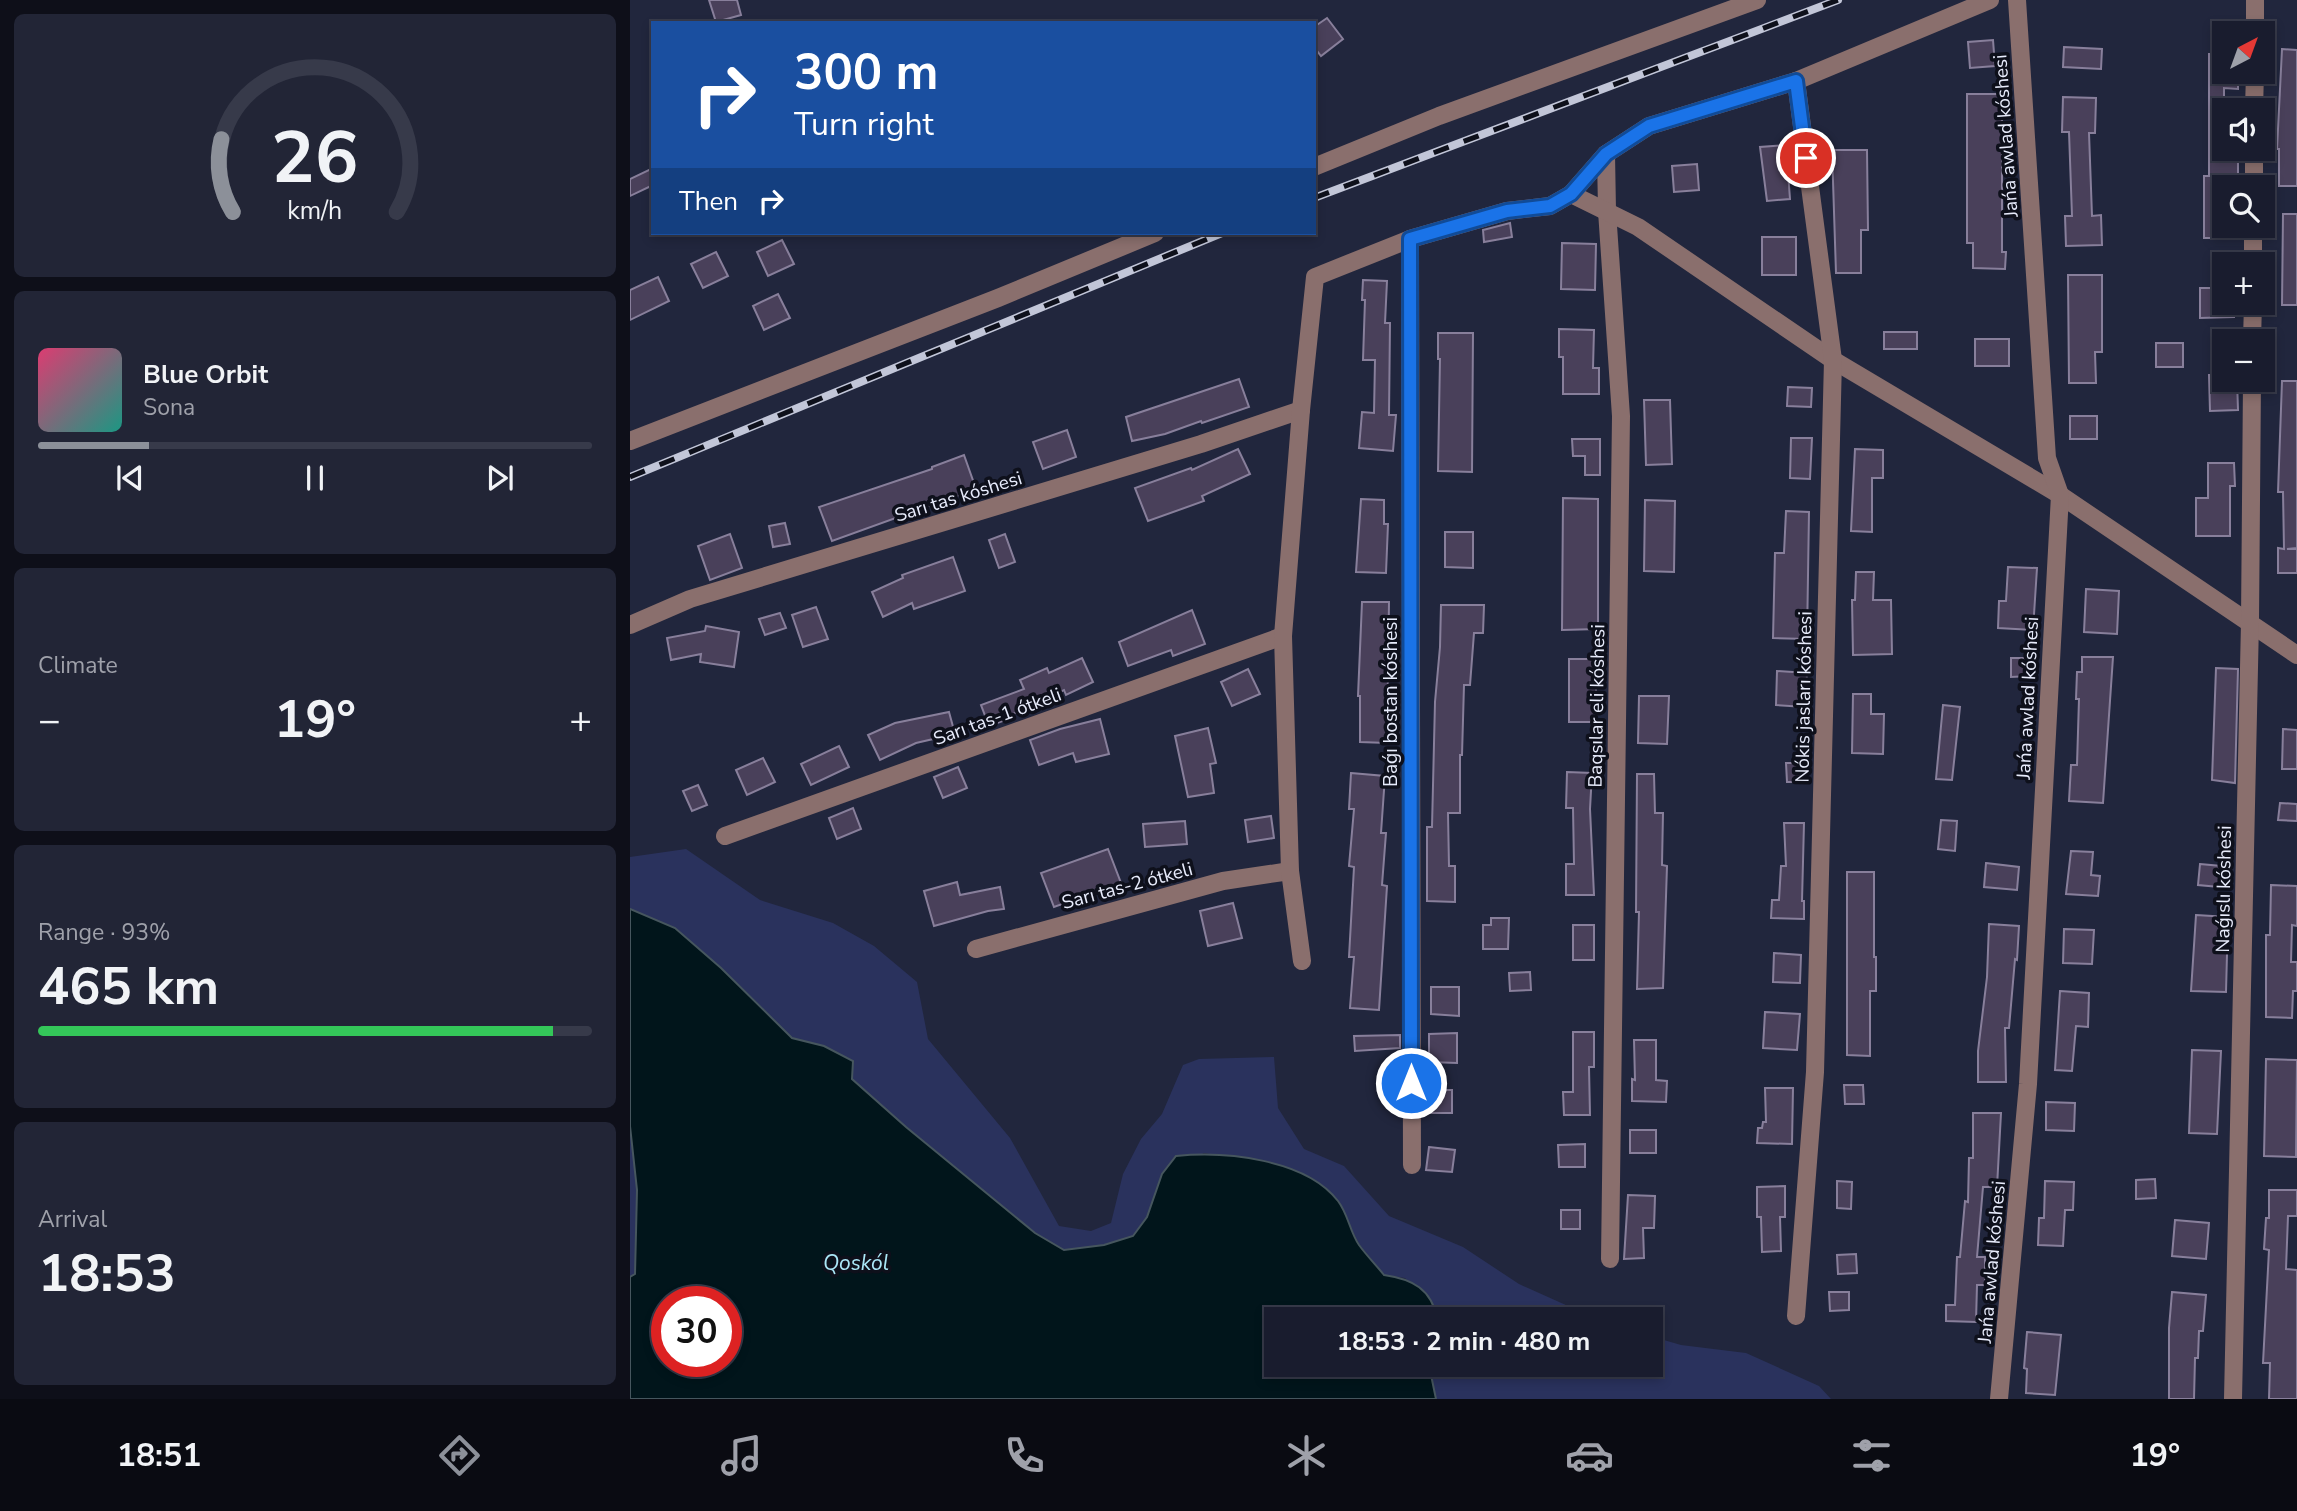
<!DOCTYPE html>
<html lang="en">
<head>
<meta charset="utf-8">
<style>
	body { margin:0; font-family:"Nunito Sans",sans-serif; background:#222536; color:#f1f3f6; height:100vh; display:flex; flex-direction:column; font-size:26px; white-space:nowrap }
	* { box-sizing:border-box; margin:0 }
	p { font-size:23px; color:#9fa1aa }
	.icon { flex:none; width:38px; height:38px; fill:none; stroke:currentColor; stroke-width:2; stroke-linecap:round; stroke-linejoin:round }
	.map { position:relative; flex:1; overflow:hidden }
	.drawer { display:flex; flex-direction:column; gap:14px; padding:14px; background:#0e0f19; width:630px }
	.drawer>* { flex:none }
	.banner { position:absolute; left:21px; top:21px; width:665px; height:214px; border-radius:0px; box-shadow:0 4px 10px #0003,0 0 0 2px #373a4a; background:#1a4fa0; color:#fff; overflow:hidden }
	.needle { width:46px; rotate:41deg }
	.buttons { position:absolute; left:1582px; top:21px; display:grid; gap:14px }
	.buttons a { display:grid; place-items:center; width:63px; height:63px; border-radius:0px; background:#191c2e; box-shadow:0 4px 10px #0003,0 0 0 2px #373a4a; font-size:35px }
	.speed { position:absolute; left:21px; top:1286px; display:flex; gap:14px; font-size:35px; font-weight:700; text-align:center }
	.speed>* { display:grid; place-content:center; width:91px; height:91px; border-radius:50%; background:#191c2e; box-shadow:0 4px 10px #0003,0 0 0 2px #373a4a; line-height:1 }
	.speed .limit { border:10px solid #d22; background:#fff; color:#111 }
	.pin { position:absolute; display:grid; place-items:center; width:60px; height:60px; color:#fff; margin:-30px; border:4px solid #fff; border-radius:50%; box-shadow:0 2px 7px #0007 }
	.me { position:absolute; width:77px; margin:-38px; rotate:0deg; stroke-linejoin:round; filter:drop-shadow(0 0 5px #0008) }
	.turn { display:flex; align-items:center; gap:24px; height:147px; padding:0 28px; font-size:32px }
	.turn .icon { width:91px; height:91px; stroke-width:2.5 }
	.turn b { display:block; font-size:49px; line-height:60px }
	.then { display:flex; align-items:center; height:66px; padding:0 28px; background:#0003; gap:14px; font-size:26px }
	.big { font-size:52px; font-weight:700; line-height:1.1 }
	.drawer .widget { flex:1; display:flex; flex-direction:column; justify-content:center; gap:10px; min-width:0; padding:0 24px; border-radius:10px; background:#222536 }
	.drawer .dial { align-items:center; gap:0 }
	.dial svg { height:182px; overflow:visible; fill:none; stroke:#373a4a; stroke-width:7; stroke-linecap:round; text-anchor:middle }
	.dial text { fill:#f1f3f6; stroke:none }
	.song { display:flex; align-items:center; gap:21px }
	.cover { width:84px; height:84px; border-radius:10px; background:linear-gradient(135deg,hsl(340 70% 55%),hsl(170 70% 35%)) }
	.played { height:7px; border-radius:4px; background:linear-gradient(90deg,#8c9099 20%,#373a4a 20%) }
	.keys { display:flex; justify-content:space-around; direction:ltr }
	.heat { display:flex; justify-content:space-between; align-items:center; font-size:38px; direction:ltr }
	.charge { height:10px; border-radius:5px; background:linear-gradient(90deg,#34c759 93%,#373a4a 0) }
	.trip { position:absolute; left:634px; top:1307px; width:399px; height:70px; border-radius:0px; background:#191c2e; box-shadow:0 4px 10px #0003,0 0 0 2px #373a4a; font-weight:700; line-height:70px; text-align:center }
	.dock { display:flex; height:112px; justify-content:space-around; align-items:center; background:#0a0b12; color:#9fa1aa }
	.dock .icon { width:49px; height:49px }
	.dock .current { color:#8c9099 }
	.dock b { font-size:32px; color:#f1f3f6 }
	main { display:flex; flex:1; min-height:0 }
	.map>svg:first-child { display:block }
	.green { fill:#2a325d }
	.water { fill:#01151b; stroke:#46565e; stroke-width:2; fill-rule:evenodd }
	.building { fill:#49405a; stroke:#887f9b; stroke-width:2 }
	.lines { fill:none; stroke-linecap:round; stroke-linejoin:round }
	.minor { stroke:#8a6f6d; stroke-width:18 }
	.rail-casing { stroke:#c2c6d8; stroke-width:8 }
	.rail { stroke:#0e101b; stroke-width:5; stroke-dasharray:16; stroke-linecap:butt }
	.route-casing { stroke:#114b97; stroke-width:18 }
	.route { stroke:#1a73e8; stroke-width:12 }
	.labels { text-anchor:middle; stroke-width:7; stroke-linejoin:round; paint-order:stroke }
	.street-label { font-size:19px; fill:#e8ecfc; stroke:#0e101b }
	.water-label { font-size:21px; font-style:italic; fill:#abe7f7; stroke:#0e101b }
</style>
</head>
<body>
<main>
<section class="drawer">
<div class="widget dial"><svg viewBox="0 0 100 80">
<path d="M14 69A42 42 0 1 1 86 69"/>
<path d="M14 69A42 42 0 0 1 9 37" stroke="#8c9099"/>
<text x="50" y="56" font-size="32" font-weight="700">26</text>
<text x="50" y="72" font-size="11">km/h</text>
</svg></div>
<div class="widget">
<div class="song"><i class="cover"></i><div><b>Blue Orbit</b><p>Sona</p></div></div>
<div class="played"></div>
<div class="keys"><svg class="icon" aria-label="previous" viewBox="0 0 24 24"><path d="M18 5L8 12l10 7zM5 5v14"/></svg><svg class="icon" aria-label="pause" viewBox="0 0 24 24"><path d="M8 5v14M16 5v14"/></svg><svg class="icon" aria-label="next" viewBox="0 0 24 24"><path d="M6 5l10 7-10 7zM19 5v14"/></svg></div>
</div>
<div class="widget"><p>Climate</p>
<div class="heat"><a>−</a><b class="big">19°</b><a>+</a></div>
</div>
<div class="widget"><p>Range · 93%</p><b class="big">465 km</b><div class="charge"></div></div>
<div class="widget"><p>Arrival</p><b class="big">18:53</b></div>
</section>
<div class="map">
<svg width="1667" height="1399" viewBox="0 0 1667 1399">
	<rect width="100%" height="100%" fill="#21263d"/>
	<!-- green -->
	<g class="green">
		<path d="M56,849L130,900L203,923L244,946L287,982L298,1039L380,1138L429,1226L461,1231L481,1223L493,1174L511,1139L532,1114L553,1065L569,1059L644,1057L648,1108L674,1149L714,1166L759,1216L833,1247L889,1284L967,1319H807L806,1312L775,1278L754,1275L729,1244L708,1202L681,1177L642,1164L574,1153L532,1175L517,1217L503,1236L474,1245L433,1250L405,1233L276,1127L222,1079L194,1046L162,1038L45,928L0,909V857Z"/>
		<path d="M0,1126C8,1175 9,1225 5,1274L0,1277Z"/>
		<path d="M1020,1336L1051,1345L1116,1353L1189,1386L1201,1399H806L801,1375L809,1365H1020Z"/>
	</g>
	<!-- water -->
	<path class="water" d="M0,909L45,928L91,968L162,1038L194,1046L223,1061L222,1079L276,1127L405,1233L434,1250L474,1245L503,1236L517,1217L532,1174L546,1156C595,1151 676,1159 708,1201C718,1214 720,1232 729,1245C737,1256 746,1265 754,1275C782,1279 802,1289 807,1319L646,1320V1365H809L801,1375L806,1399H0V1277L5,1274L7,1190L0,1126ZM37,1302H96V1362H37Z"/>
	<!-- building -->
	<g class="building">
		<path d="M79,0H107L111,15L86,22Z"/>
		<path d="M697,18L713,39L691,56L684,47V27Z"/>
		<path d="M1363,40L1365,66L1340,68L1338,42Z"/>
		<path d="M1434,47L1472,49L1471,69L1433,67Z"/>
		<path d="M1652,49L1667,50V186H1649V149H1647Z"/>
		<path d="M1579,54H1594V72H1608V89L1594,88V149H1608V187H1594V238H1574V176H1579Z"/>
		<path d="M1337,94H1372V252H1376L1375,269L1343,268V243H1337Z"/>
		<path d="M1433,97L1466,98L1465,133H1459L1462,216L1471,215L1472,245L1436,246L1435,216H1442L1439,132H1432Z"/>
		<path d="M1156,145L1160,199L1137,201L1130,147Z"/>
		<path d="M1202,150H1237L1238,230H1231V273H1206Z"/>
		<path d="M1067,164L1069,190L1044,192L1042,166Z"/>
		<path d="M23,168V185L0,196V179Z"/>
		<path d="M1653,214H1667V305H1652Z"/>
		<path d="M880,223L882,237L854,242L853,230Z"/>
		<rect x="1132" y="237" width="34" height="38"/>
		<path d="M152,240L164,264L138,276L127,252Z"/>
		<path d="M932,243L966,244L965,290L931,289Z"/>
		<path d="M86,252L98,276L73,288L61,264Z"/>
		<path d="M1438,275H1472V352H1465L1466,383H1439Z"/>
		<path d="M28,277L39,301L0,320V290Z"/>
		<path d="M733,280L757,281L755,323H760L759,415H766L763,451L729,448L732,412L744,413L745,360H733L735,300H732Z"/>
		<path d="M1570,288H1594V303H1604V317L1570,318Z"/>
		<path d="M148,294L160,318L134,330L123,306Z"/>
		<path d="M929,329L964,330L963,368H969V394H933V357H929Z"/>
		<rect x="1254" y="332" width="33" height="17"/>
		<path d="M808,333H843L842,472L808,471L810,359H808Z"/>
		<rect x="1345" y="339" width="34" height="27"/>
		<rect x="1526" y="343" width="27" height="24"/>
		<path d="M1579,375H1594V380H1607L1608,410L1580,411Z"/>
		<path d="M609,379L619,407L572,423L571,421L535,434L502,441L496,417Z"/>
		<path d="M1652,381H1667V548L1657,549H1667V573H1648V548L1654,549L1653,492H1648Z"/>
		<path d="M1158,387L1182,388L1181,407L1157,406Z"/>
		<path d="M1014,400H1040L1042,464L1016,465Z"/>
		<rect x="1440" y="416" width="27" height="23"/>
		<path d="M437,430L446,457L413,469L403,442Z"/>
		<path d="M1161,438H1182L1180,479L1160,478Z"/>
		<path d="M942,439H970V475H955V456H943Z"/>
		<path d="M608,449L620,474L572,496L574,501L518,521L505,488L561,468L562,470Z"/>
		<path d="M1225,449L1253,450V478H1242V532L1221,531Z"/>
		<path d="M334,455L346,489L202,541L189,507L302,469V467Z"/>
		<path d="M1578,463H1604L1605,486H1600V536H1566V498H1578Z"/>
		<path d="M933,498L968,499V629L932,630Z"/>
		<path d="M731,499L754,500V524H758L756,573L726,572Z"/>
		<path d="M1015,500L1045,501L1044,572L1014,571Z"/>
		<path d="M1156,511L1179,512L1177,639L1143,638L1145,553H1154Z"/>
		<path d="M155,523L160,544L143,547L139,526Z"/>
		<path d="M815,532H843V568L815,567Z"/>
		<path d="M100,534L112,568L80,580L68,546Z"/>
		<path d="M375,534L385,562L369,568L359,540Z"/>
		<path d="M323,557L335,591L284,609L282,603L253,617L242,592L273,578L272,575Z"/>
		<path d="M1378,567L1407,568L1403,630L1368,628L1369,601H1376Z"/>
		<path d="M1226,572H1244L1243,600H1261L1262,654L1223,655L1222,600H1225Z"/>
		<path d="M1456,589L1489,591L1487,634L1454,632Z"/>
		<path d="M732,602H759L757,743L730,742V696H728Z"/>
		<path d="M811,605H854L853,633H844L840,685H834L832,755H830V813H818L819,866H825V902L797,901V827H802L805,702L810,647Z"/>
		<path d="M186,607L198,639L173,647L162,615Z"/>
		<path d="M562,610L575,644L543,656L541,650L498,666L489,642Z"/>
		<path d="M150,613L156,628L135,635L129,619Z"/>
		<path d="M76,626L109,632L104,667L70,662L71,654L41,660L37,638L75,631Z"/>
		<path d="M1452,657H1483L1473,803L1439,801L1441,765H1447L1449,699H1446L1447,672H1452Z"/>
		<path d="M452,658L463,682L436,695L434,690L383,714L384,717L359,726L351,705L394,689L390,680L417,668L419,673Z"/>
		<path d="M1381,658H1400V676L1381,677Z"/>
		<path d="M939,659H967L965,722H939Z"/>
		<path d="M1586,668L1608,669L1605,783L1582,780Z"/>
		<path d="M618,669L630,694L602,706L591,682Z"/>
		<path d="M1147,671L1177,673L1175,707L1146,705Z"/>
		<path d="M1223,694H1241V714H1254L1253,754L1222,753Z"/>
		<path d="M1009,696H1039L1037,744L1008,743Z"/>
		<path d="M1313,705L1330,707L1322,780L1306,779Z"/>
		<path d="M319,712L325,734L286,743L250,760L238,735L265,723Z"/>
		<path d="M470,719L479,754L446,762L443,753L409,765L400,740L430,729Z"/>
		<path d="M578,728L586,763L580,764L584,793L558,797L545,736Z"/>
		<path d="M1653,729L1667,730V769H1652Z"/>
		<path d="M209,746L219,767L181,785L171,764Z"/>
		<path d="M133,758L145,782L117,795L106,770Z"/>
		<path d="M1156,763H1175L1176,782H1157Z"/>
		<path d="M328,767L337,788L313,798L304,777Z"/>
		<path d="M937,772L962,773L960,809L964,895H936V864H944L943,808H936Z"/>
		<path d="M721,773L755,776L751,833H756L752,885L757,886L749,1010L720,1008L724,957H719L724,867L719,866L724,809H719Z"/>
		<path d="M1007,774H1024L1025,813H1033L1032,865L1037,866L1033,988L1007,989L1009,912H1006Z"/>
		<path d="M68,785L77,805L62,811L53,791Z"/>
		<path d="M1650,803L1667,804V821L1648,820Z"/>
		<path d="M223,808L231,829L207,839L199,818Z"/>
		<path d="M641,816L644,838L618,842L615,820Z"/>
		<path d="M1311,820L1327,821L1325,851L1308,849Z"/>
		<path d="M555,821L557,844L515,847L513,824Z"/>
		<path d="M1154,823H1174L1172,901H1174V919L1141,918L1142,900H1149L1151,866H1156Z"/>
		<path d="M478,849L491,883L424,907L411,873Z"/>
		<path d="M1441,851L1463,852L1461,875L1470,876L1468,896L1436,894Z"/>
		<path d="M1356,863L1389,867L1387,890L1354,887Z"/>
		<path d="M1570,864L1602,867L1600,888L1568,885Z"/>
		<path d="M1217,872H1244V957H1246V991H1240V1056L1217,1055Z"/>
		<path d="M327,882L330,895L370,887L374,909L358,911L304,926L294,891Z"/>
		<path d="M1641,885L1667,886V926L1662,925L1661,962H1667V991H1663L1662,1018L1636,1017V935H1640Z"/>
		<path d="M603,903L612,938L578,946L570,911Z"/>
		<path d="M1566,915L1598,917L1596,992L1561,991Z"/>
		<path d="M861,918H879L878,949H853V925H861Z"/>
		<path d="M1359,924L1389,926L1387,960L1385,959L1379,1028H1375L1376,1082H1348V1051L1357,977Z"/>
		<rect x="943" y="925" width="21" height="35"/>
		<path d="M1434,929L1464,930L1462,964L1433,963Z"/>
		<path d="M1144,953L1171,955L1170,983L1143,982Z"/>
		<path d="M900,972L901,990L880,991L879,973Z"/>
		<path d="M801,987H829V1016L801,1014Z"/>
		<path d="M1430,991L1459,993L1458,1027L1446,1026L1442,1071L1425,1070Z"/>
		<path d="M1135,1012L1170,1014L1167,1050L1133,1048Z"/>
		<path d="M943,1032H964V1067H959L960,1115H934L933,1092H943Z"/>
		<path d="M827,1033V1063L799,1062V1034Z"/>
		<path d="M770,1035V1048L725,1051L724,1036Z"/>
		<path d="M1004,1040H1026V1080L1037,1081L1036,1102L1002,1101V1079L1005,1080Z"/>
		<path d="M1562,1050L1591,1051L1587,1134L1559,1133Z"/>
		<path d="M1636,1059L1667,1060L1666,1157L1634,1156Z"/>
		<path d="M1214,1085H1233L1234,1104H1215Z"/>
		<path d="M1135,1088H1163L1162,1144L1127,1143L1128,1128H1132L1133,1122H1136Z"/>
		<rect x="796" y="1090" width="26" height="23"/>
		<path d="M1416,1102L1445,1103L1444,1131L1416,1130Z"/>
		<path d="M1343,1113H1371L1367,1187H1353L1347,1257H1355V1285H1347L1346,1322L1316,1321V1305H1325L1327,1257H1330L1335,1201L1338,1202L1339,1158H1343Z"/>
		<rect x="1000" y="1130" width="26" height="23"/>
		<path d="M955,1144V1167H929L928,1145Z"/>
		<path d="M799,1147L825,1150L822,1172L796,1170Z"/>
		<path d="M1525,1179L1526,1198L1506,1199V1180Z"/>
		<path d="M1207,1181L1222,1182L1221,1209L1207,1208Z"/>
		<path d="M1415,1181L1444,1182L1443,1210H1435L1433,1246L1408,1245L1409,1218H1414Z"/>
		<path d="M1155,1186V1217H1150L1151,1251L1132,1252L1131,1217H1127V1187Z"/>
		<path d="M1639,1190H1667V1216H1658L1656,1269L1667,1270V1399H1639L1640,1363H1633L1639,1250L1634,1249L1636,1218H1639Z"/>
		<path d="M998,1195L1025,1196L1024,1228H1013L1014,1258L994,1259Z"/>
		<rect x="931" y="1210" width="19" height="19"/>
		<path d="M1545,1220L1579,1223L1576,1259L1542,1256Z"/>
		<path d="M1226,1254L1227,1273L1208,1274L1207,1255Z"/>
		<path d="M1199,1292H1219V1310L1200,1311Z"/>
		<path d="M1542,1292L1576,1295L1573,1331H1569L1568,1358H1565L1564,1399H1539V1328Z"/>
		<path d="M1397,1332L1431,1335L1425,1395L1396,1393L1397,1369L1394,1368Z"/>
	</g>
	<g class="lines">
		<!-- minor -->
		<g class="minor">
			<path d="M1625,33V0"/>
			<path d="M1624,110L1625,72"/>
			<path d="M976,154L977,211L991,416L980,1259"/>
			<path d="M684,167L809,116L1127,0"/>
			<path d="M1624,187V149"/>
			<path d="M941,194L1008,227L1203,360L1430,495L1667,655"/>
			<path d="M780,239L782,1165"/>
			<path d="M1623,264V226"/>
			<path d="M1622,341L1623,303"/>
			<path d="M0,441L368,298L525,233"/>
			<path d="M0,625L60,599L571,444L671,410"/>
			<path d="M95,836L653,636"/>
			<path d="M346,949L593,881L660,871"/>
			<path d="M672,961L660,871L653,636L671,410L685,277L780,239L877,211L920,206L941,194L976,154L1019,126L1166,81L1360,0"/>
			<path d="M1166,1316L1185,1072L1203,360L1166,81"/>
			<path d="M1369,1399L1398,1084L1430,495L1417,458L1387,0"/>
			<path d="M1603,1399L1620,622L1622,380"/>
		</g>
		<!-- rail casing -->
		<g class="rail-casing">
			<g id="rail">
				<path d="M684,198L1208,0"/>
				<path d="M0,477L592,233"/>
			</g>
		</g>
		<!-- rail -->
		<use href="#rail" class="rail"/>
	</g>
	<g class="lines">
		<!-- route casing -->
		<g class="route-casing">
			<path id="route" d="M781,1083L780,239L877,211L920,206L941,194L976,154L1019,126L1166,81L1176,158"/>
		</g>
		<!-- route -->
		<use href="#route" class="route"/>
	</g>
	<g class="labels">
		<!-- street labels -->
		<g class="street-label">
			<text transform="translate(1375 136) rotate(-94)" y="7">Jańa awlad kóshesi</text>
			<text transform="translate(328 496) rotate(-17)" y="7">Sarı tas kóshesi</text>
			<text transform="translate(1173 697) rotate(-89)" y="7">Nókis jasları kóshesi</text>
			<text transform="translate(1397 698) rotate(-87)" y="7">Jańa awlad kóshesi</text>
			<text transform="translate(760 702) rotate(-90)" y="7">Baǵı bostan kóshesi</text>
			<text transform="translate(966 706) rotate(-89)" y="7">Baqsılar eli kóshesi</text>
			<text transform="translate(367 716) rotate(-20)" y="7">Sarı tas-1 ótkeli</text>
			<text transform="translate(497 885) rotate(-15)" y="7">Sarı tas-2 ótkeli</text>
			<text transform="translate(1593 889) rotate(-89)" y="7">Naǵıslı kóshesi</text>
			<text transform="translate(1361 1262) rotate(-85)" y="7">Jańa awlad kóshesi</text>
		</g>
		<!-- water labels -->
		<g class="water-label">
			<text x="226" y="1270">Qoskól</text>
		</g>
	</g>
</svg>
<div class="buttons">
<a><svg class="needle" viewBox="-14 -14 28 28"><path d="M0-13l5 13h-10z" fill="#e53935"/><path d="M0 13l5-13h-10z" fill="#9fa1aa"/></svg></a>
<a><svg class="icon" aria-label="sound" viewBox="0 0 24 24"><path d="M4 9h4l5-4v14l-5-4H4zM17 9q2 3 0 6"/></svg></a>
<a><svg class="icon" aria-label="search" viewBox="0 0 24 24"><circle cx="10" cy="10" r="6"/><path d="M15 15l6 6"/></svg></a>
<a>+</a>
<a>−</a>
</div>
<div class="speed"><div class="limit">30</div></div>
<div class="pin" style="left:1176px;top:158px;background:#d93025"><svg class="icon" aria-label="arrive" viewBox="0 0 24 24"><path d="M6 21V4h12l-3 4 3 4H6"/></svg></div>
<svg class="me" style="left:781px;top:1083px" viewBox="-20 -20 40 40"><circle r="17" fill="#1a73e8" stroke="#fff" stroke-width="3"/><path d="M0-11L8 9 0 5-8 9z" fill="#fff"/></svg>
<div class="trip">18:53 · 2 min · 480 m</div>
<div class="banner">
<div class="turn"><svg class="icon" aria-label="right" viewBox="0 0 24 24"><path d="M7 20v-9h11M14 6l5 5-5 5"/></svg><div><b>300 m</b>Turn right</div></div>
<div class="then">Then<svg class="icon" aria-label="right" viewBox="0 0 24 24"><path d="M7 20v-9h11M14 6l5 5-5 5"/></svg></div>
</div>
</div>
</main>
<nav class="dock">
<b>18:51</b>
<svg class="icon current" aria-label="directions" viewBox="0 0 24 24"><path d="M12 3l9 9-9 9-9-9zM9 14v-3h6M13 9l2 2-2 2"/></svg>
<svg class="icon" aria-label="music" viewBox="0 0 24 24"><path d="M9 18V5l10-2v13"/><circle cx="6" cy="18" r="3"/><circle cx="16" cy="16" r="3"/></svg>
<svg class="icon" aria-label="phone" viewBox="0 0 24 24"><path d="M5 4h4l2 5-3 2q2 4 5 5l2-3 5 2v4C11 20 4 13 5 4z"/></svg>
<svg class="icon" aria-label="climate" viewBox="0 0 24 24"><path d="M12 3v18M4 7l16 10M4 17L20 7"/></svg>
<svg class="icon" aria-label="car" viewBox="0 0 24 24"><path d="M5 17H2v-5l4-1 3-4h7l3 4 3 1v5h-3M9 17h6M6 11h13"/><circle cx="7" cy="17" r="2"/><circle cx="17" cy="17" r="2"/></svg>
<svg class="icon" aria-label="filters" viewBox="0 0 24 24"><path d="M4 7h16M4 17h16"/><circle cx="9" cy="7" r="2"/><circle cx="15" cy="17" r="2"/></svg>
<b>19°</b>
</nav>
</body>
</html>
